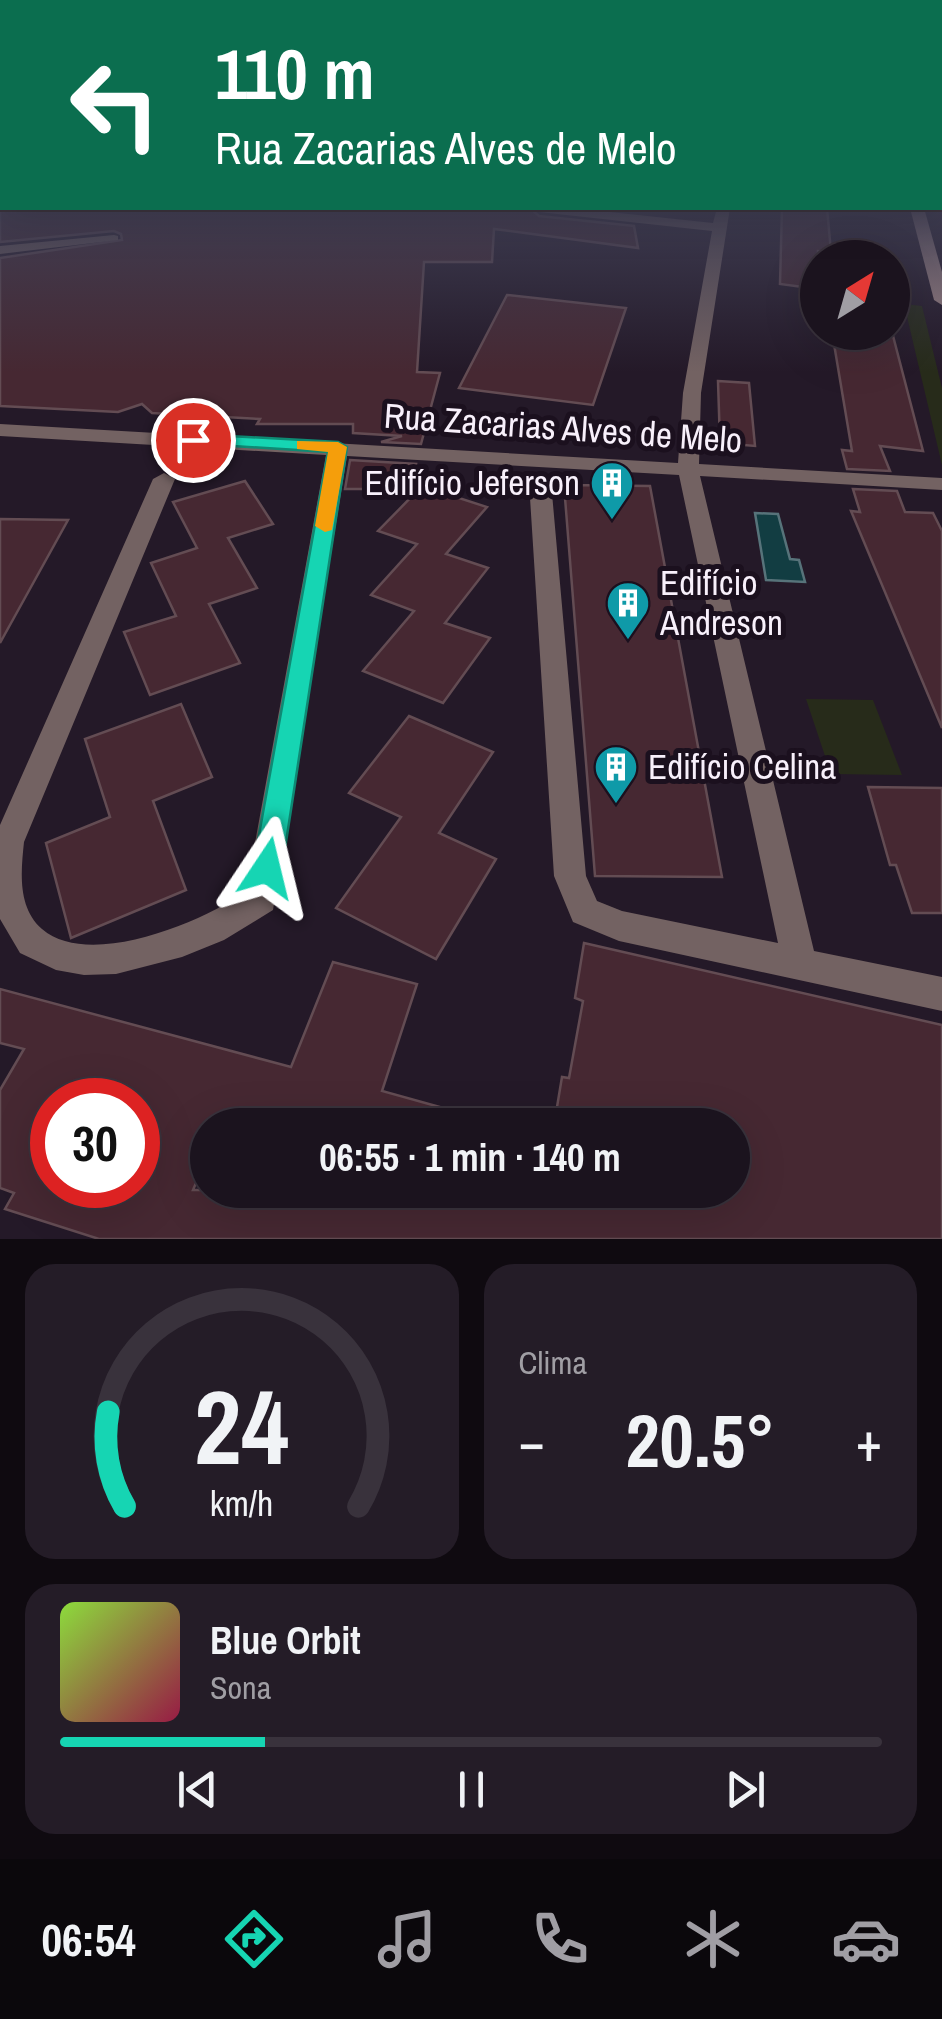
<!DOCTYPE html>
<html lang="pt">
<head>
<meta charset="utf-8">
<style>
	body { margin:0; font-family:"Archivo Narrow",sans-serif; background:#241c27; color:#f1f3f6; height:100vh; display:flex; flex-direction:column; font-size:38px; white-space:nowrap }
	* { box-sizing:border-box; margin:0 }
	p { font-size:32px; color:#a09ea4 }
	.icon { flex:none; width:55px; height:55px; fill:none; stroke:currentColor; stroke-width:2; stroke-linecap:round; stroke-linejoin:round }
	.map { position:relative; height:1239px; overflow:hidden }
	.drawer { display:flex; flex-direction:column; gap:25px; padding:25px; background:#0f0a10; flex:1 }
	.drawer>* { flex:none }
	.top-card { position:absolute; left:0px; top:0px; width:942px; height:210px; box-shadow:0 10px 40px #0002,0 0 0 2px #39323c; background:#0b6e4f; color:#fff; overflow:hidden }
	.needle { width:65px; rotate:37deg }
	.tools { position:absolute; left:800px; top:240px; display:grid; gap:20px }
	.tools a { display:grid; place-items:center; width:110px; height:110px; border-radius:50%; background:#1b131e; box-shadow:0 10px 40px #0002,0 0 0 2px #39323c; font-size:50px }
	.speed { position:absolute; left:30px; top:1078px; display:flex; gap:20px; font-size:50px; font-weight:700; text-align:center }
	.speed>* { display:grid; place-content:center; width:130px; height:130px; border-radius:50%; background:#1b131e; box-shadow:0 10px 40px #0002,0 0 0 2px #39323c; line-height:1 }
	.speed .limit { border:15px solid #d22; background:#fff; color:#111 }
	.pin { position:absolute; display:grid; place-items:center; width:85px; height:85px; color:#fff; margin:-42px; border:5px solid #fff; border-radius:50%; box-shadow:0 2px 10px #0007 }
	.me { position:absolute; width:110px; margin:-55px; rotate:10deg; stroke-linejoin:round; filter:drop-shadow(0 0 8px #0008) }
	.turn { display:flex; align-items:center; gap:35px; height:210px; padding:0 50px; font-size:45px }
	.turn .icon { width:130px; height:130px; stroke-width:2.5 }
	.turn b { display:block; font-size:70px; line-height:85px }
	.big { font-size:75px; font-weight:700; line-height:1.1 }
	.drawer .widget { flex:1; display:flex; flex-direction:column; justify-content:center; gap:15px; min-width:0; padding:0 35px; border-radius:30px; background:#241c27 }
	.drawer .dial { align-items:center; gap:0 }
	.dial svg { height:260px; overflow:visible; fill:none; stroke:#39323c; stroke-width:7; stroke-linecap:round; text-anchor:middle }
	.dial text { fill:#f1f3f6; stroke:none }
	.song { display:flex; align-items:center; gap:30px }
	.cover { width:120px; height:120px; border-radius:15px; background:linear-gradient(135deg,hsl(90 70% 55%),hsl(340 70% 35%)) }
	.played { height:10px; border-radius:5px; background:linear-gradient(90deg,#16d5b3 25%,#39323c 25%) }
	.keys { display:flex; justify-content:space-around; direction:ltr }
	.heat { display:flex; justify-content:space-between; align-items:center; font-size:55px; direction:ltr }
	.drawer .tiles { flex:1; display:grid; gap:25px; grid-template-columns:1fr 1fr }
	.widget:last-child { grid-column:span 2 }
	.trip { position:absolute; left:190px; top:1108px; width:560px; height:100px; border-radius:50px; background:#1b131e; box-shadow:0 10px 40px #0002,0 0 0 2px #39323c; font-weight:700; line-height:100px; text-align:center }
	.tabs { display:flex; height:160px; justify-content:space-around; align-items:center; background:#0b080c; color:#a09ea4 }
	.tabs .icon { width:70px; height:70px }
	.tabs .current { color:#16d5b3 }
	.tabs b { font-size:45px; color:#f1f3f6 }
	.map>svg:first-child { display:block }
	.green { fill:#272b1a }
	.water { fill:#123d42; stroke:#57737a; stroke-width:2.5 }
	.building { fill:#462832; stroke:#634c53; stroke-width:2.5; fill-rule:evenodd }
	.lines { fill:none; stroke-linecap:round; stroke-linejoin:round }
	.service { fill:#736262; fill-rule:evenodd }
	.minor { fill:#736262; fill-rule:evenodd }
	.secondary { fill:#a48989; fill-rule:evenodd }
	.route { fill:#16d5b3; stroke:#0e8a74; stroke-width:2.5 }
	.slow { fill:#f59e0b }
	.labels { text-anchor:middle; stroke-width:10; stroke-linejoin:round; paint-order:stroke }
	.street-label { font-size:35px; fill:#f8f0fb; stroke:#1b101e }
	.poi-label { font-size:35px; fill:#f8f0fb; stroke:#1b101e; text-anchor:start }
</style>
</head>
<body>
<div class="map">
<svg width="942" height="1239" viewBox="0 0 942 1239">
	<rect width="100%" height="100%" fill="#241928"/>
	<!-- green -->
	<g class="green">
		<path d="M904,304L922,306L942,388V465Z"/>
		<path d="M806,699L873,700L902,775L831,774Z"/>
	</g>
	<!-- water -->
	<path class="water" d="M755,513L778,514L790,559L799,560L805,582L766,580Z"/>
	<!-- building -->
	<g class="building">
		<path d="M0,208H530L539,216L634,226L638,248L494,229L492,262H424L417,372L440,373L421,444L381,442L402,436L353,433V424H257L260,419L152,413L142,404L118,412L0,406V258L122,240L121,234L114,231L0,242Z"/>
		<path d="M782,208H827L831,252L818,251V289L780,284Z"/>
		<path d="M507,295L626,308L593,405L459,388Z"/>
		<path d="M832,332H892L923,451L880,446L890,471L847,469L842,450L852,451Z"/>
		<path d="M718,381L749,383L755,446L720,443Z"/>
		<path d="M350,460L416,464L409,489H345Z"/>
		<path d="M245,481L273,524L228,538L257,588L209,604L240,663L150,695L124,632L176,616L151,563L197,548L173,502Z"/>
		<path d="M564,485L650,486L722,877L595,876Z"/>
		<path d="M422,486L487,507L446,554L488,568L445,623L490,638L443,703L363,671L414,611L371,595L417,544L378,531Z"/>
		<path d="M853,489L897,491L905,512L933,513L942,531V728L851,511L860,512Z"/>
		<path d="M0,519L68,520L0,643Z"/>
		<path d="M181,704L212,777L153,801L186,890L71,938L46,843L110,817L85,739Z"/>
		<path d="M409,716L493,752L439,833L496,859L436,959L336,908L401,817L349,793Z"/>
		<path d="M868,787L942,788V913H912L896,865H890Z"/>
		<path d="M584,943L942,1025V1239H99L5,1209L14,1193L0,1188V1090L24,1049L0,1043V989L291,1067L333,962L417,984L382,1091L472,1116L471,1125H208V1155L193,1190H732V1125H554L562,1077L569,1078L583,1001L575,998ZM52,1100H138V1185H52Z"/>
	</g>
	<g class="lines">
		<!-- service -->
		<path class="service" d="M114,235L118,236V240L0,254V246Z"/>
		<!-- minor -->
		<path class="minor" d="M533,208H572L713,223L717,208H730L701,393L699,464L942,478V490L700,476L814,951L942,977V1011L619,941L573,922L554,876L529,482L540,476L551,482L586,876L597,901L622,911L778,943L679,475L347,456L273,910L224,940L182,957L116,974L84,975L56,970L20,953L0,919V825L153,479L164,473L175,479L24,842C21,871 17,907 42,929C90,970 203,921 246,892L326,455L0,436V424L678,463L683,393L712,231L539,212Z"/>
		<!-- secondary -->
		<path class="secondary" d="M910,208H924L942,272V305L934,300Z"/>
	</g>
	<!-- sky -->
	<linearGradient id="sky" x2="0" y2="1"><stop stop-color="#140e16"/><stop offset="0.53" stop-color="#3f3e53"/><stop offset="1" stop-color="#3f3e53" stop-opacity="0"/></linearGradient>
	<rect width="942" height="372" fill="url(#sky)"/>
	<!-- route -->
	<path class="route" d="M193,434L338,442L347,447L282,868L278,877L267,880L257,877L253,868L328,452L187,443L184,440Z"/>
	<!-- slow -->
	<path class="slow" d="M297,441L338,442L347,447L332,530L325,532L315,526L328,452L297,449Z"/>
	<!-- icons -->
	<defs>
		<g id="building-pin" transform="scale(2.25)"><path d="M0 17L-7.5 6A9.5 9.5 0 1 1 7.5 6Z" fill="#0f9aa8" stroke="#1b101e"/><path d="M-4-6H4V6H1V3H-1V6H-4ZM-2.5-4.3h1.7v1.8h-1.7ZM.8-4.3h1.7v1.8H.8ZM-2.5-1h1.7V.8h-1.7ZM.8-1h1.7V.8H.8Z" fill="#fff"/></g>
	</defs>
	<g fill-rule="evenodd">
		<use href="#building-pin" x="612" y="483"/>
		<use href="#building-pin" x="628" y="603"/>
		<use href="#building-pin" x="616" y="767"/>
	</g>
	<g class="labels">
		<!-- street labels -->
		<g class="street-label">
			<text transform="translate(563 428) rotate(4)" y="12">Rua Zacarias Alves de Melo</text>
		</g>
		<!-- poi labels -->
		<g class="poi-label">
			<text x="580" y="495" text-anchor="end">Edifício Jeferson</text>
			<text x="660" y="595">Edifício<tspan x="660" dy="40">Andreson</tspan></text>
			<text x="648" y="779">Edifício Celina</text>
		</g>
	</g>
</svg>
<div class="tools">
<a><svg class="needle" viewBox="-14 -14 28 28"><path d="M0-13l5 13h-10z" fill="#e53935"/><path d="M0 13l5-13h-10z" fill="#a09ea4"/></svg></a>
</div>
<div class="speed"><div class="limit">30</div></div>
<div class="pin" style="left:193px;top:440px;background:#d93025"><svg class="icon" aria-label="arrive" viewBox="0 0 24 24"><path d="M6 21V4h12l-3 4 3 4H6"/></svg></div>
<svg class="me" style="left:267px;top:868px" viewBox="-20 -20 40 40"><path d="M0-17L14 15 0 8-14 15z" fill="#16d5b3" stroke="#fff" stroke-width="4"/></svg>
<div class="trip">06:55 · 1 min · 140 m</div>
<div class="top-card">
<div class="turn"><svg class="icon" aria-label="left" viewBox="0 0 24 24"><path d="M17 20v-9H6M10 6l-5 5 5 5"/></svg><div><b>110 m</b>Rua Zacarias Alves de Melo</div></div>
</div>
</div>
<section class="drawer">
<div class="tiles">
<div class="widget dial"><svg viewBox="0 0 100 80">
<path d="M14 69A42 42 0 1 1 86 69"/>
<path d="M14 69A42 42 0 0 1 9 40" stroke="#16d5b3"/>
<text x="50" y="56" font-size="32" font-weight="700">24</text>
<text x="50" y="72" font-size="11">km/h</text>
</svg></div>
<div class="widget"><p>Clima</p>
<div class="heat"><a>−</a><b class="big">20.5°</b><a>+</a></div>
</div>
<div class="widget">
<div class="song"><i class="cover"></i><div><b>Blue Orbit</b><p>Sona</p></div></div>
<div class="played"></div>
<div class="keys"><svg class="icon" aria-label="previous" viewBox="0 0 24 24"><path d="M18 5L8 12l10 7zM5 5v14"/></svg><svg class="icon" aria-label="pause" viewBox="0 0 24 24"><path d="M8 5v14M16 5v14"/></svg><svg class="icon" aria-label="next" viewBox="0 0 24 24"><path d="M6 5l10 7-10 7zM19 5v14"/></svg></div>
</div>
</div>
</section>
<nav class="tabs">
<b>06:54</b>
<svg class="icon current" aria-label="directions" viewBox="0 0 24 24"><path d="M12 3l9 9-9 9-9-9zM9 14v-3h6M13 9l2 2-2 2"/></svg>
<svg class="icon" aria-label="music" viewBox="0 0 24 24"><path d="M9 18V5l10-2v13"/><circle cx="6" cy="18" r="3"/><circle cx="16" cy="16" r="3"/></svg>
<svg class="icon" aria-label="phone" viewBox="0 0 24 24"><path d="M5 4h4l2 5-3 2q2 4 5 5l2-3 5 2v4C11 20 4 13 5 4z"/></svg>
<svg class="icon" aria-label="climate" viewBox="0 0 24 24"><path d="M12 3v18M4 7l16 10M4 17L20 7"/></svg>
<svg class="icon" aria-label="car" viewBox="0 0 24 24"><path d="M5 17H2v-5l4-1 3-4h7l3 4 3 1v5h-3M9 17h6M6 11h13"/><circle cx="7" cy="17" r="2"/><circle cx="17" cy="17" r="2"/></svg>
</nav>
</body>
</html>
